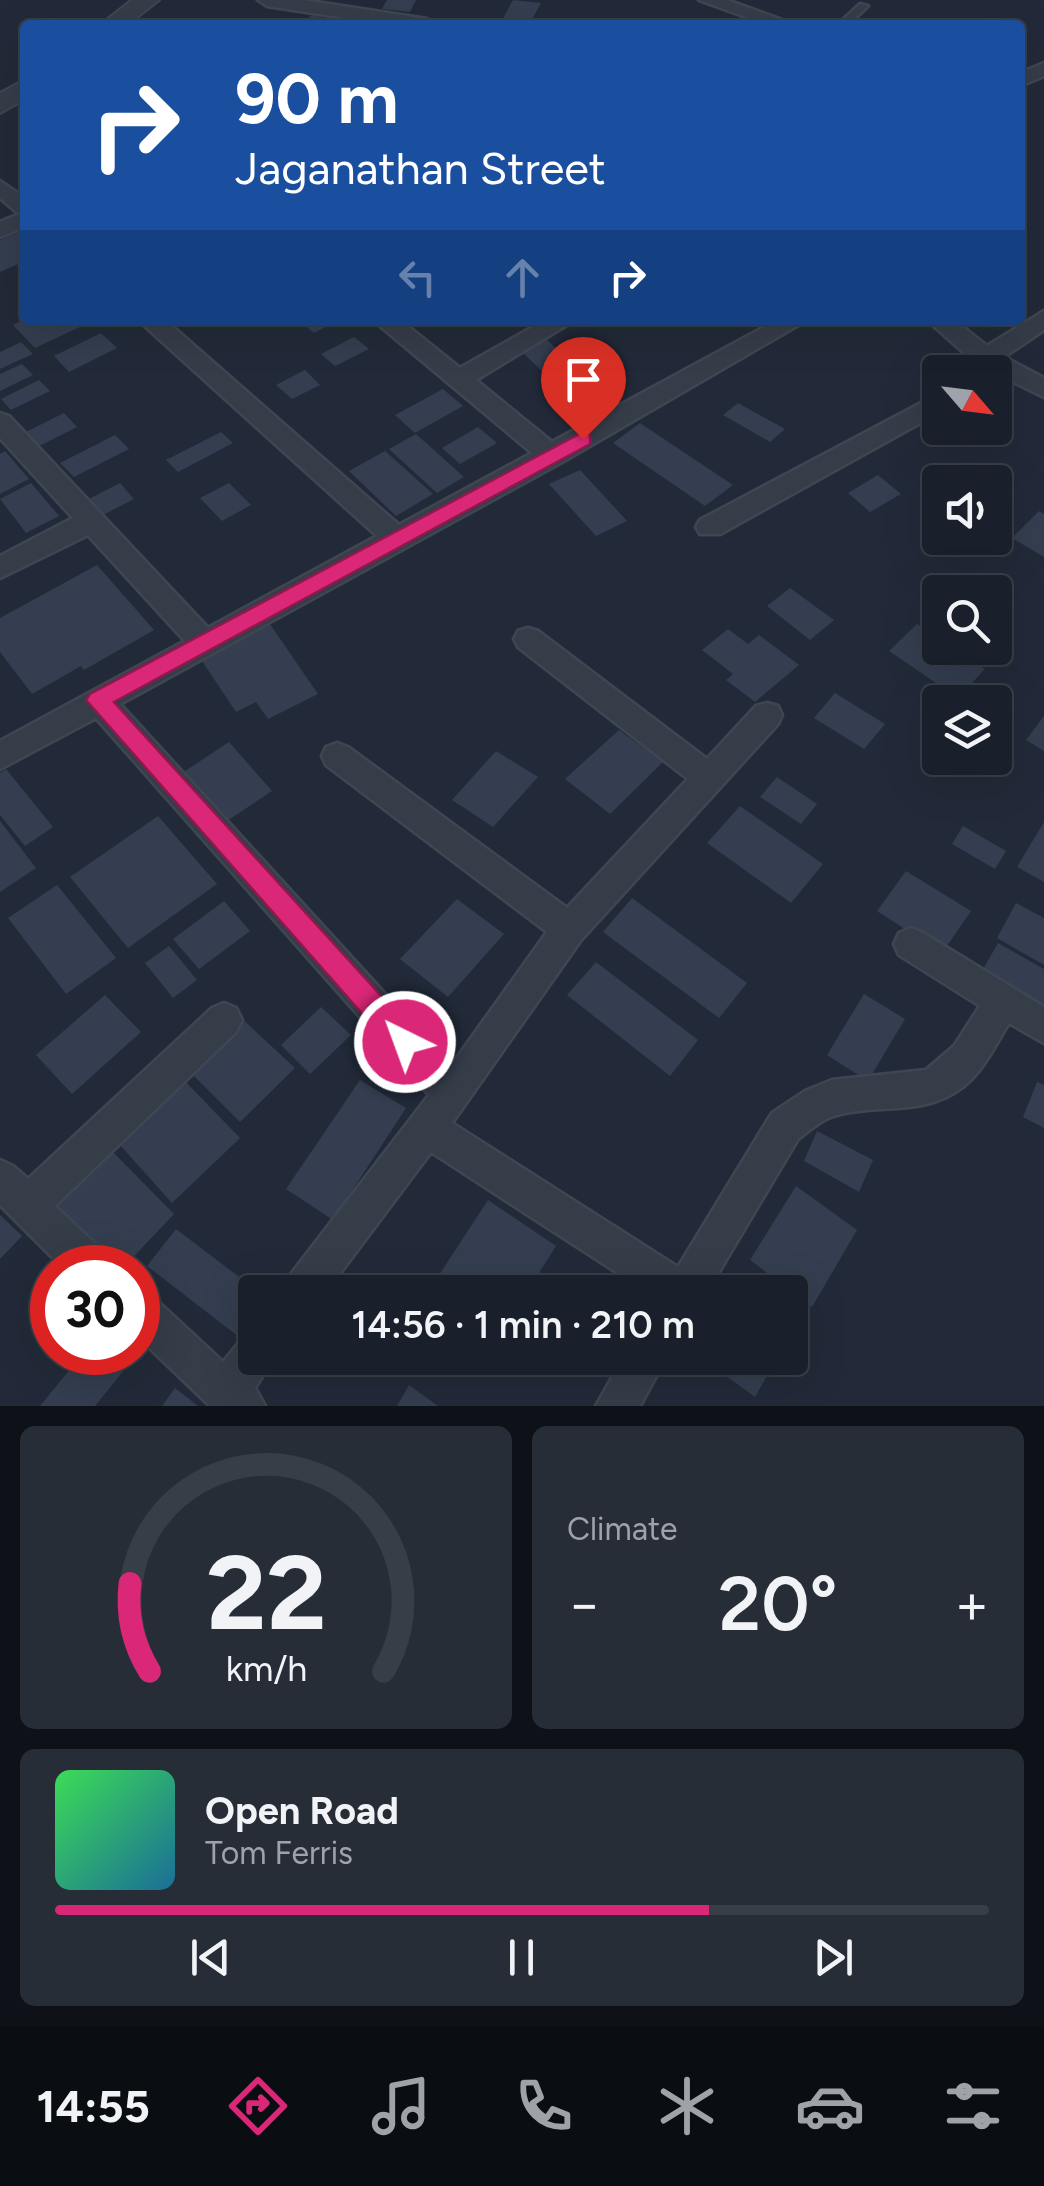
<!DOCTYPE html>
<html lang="en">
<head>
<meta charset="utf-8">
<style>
	body { margin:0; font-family:Figtree,sans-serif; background:#272d37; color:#f1f3f6; height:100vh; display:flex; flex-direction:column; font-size:38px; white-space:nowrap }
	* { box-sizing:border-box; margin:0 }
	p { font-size:32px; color:#9fa3a9 }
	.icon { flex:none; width:55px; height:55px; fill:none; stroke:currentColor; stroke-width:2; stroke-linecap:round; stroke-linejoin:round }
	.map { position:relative; height:1406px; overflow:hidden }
	.side { display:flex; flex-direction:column; gap:20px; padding:20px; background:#0e1218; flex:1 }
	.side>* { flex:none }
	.banner { position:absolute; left:20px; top:20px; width:1005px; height:305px; border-radius:10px; box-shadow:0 10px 40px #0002,0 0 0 2px #383e47; background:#1a4fa0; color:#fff; overflow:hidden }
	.needle { width:65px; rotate:118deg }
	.tools { position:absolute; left:922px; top:355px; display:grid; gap:20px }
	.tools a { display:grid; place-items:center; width:90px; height:90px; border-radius:10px; background:#1a202b; box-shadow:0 10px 40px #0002,0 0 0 2px #383e47; font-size:50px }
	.speed { position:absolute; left:30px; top:1245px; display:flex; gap:20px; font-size:50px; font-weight:700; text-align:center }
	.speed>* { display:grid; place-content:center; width:130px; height:130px; border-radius:50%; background:#1a202b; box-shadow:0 10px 40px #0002,0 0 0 2px #383e47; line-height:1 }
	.speed .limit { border:15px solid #d22; background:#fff; color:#111 }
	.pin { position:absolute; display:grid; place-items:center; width:85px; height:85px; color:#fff; margin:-102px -42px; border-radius:50% 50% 50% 0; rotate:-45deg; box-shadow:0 0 10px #0007 }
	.pin .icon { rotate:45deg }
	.me { position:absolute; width:110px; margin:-55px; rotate:318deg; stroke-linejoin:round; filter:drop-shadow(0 0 8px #0008) }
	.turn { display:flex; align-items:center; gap:35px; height:210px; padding:0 50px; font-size:45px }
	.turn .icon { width:130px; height:130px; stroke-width:2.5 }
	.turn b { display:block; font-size:70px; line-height:85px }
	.lanes { display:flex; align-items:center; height:95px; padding:0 50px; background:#0003; justify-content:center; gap:50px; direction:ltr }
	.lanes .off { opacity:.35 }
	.big { font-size:75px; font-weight:600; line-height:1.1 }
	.side .card { flex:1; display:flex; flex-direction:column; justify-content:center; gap:15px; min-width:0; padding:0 35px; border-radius:15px; background:#272d37 }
	.side .dial { align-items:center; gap:0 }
	.dial svg { height:260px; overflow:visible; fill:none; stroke:#383e47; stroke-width:7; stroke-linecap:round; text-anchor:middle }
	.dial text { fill:#f1f3f6; stroke:none }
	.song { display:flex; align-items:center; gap:30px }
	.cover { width:120px; height:120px; border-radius:15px; background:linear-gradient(135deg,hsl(130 70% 55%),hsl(200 70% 35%)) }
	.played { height:10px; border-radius:5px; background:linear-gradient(90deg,#db2777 70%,#383e47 70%) }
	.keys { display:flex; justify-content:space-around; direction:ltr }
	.heat { display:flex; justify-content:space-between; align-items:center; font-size:55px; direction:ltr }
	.side .tiles { flex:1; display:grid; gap:20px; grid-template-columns:1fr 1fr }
	.card:last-child { grid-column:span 2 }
	.trip { position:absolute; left:238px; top:1275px; width:570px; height:100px; border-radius:10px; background:#1a202b; box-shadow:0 10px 40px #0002,0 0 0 2px #383e47; font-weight:600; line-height:100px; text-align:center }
	.menu { display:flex; height:160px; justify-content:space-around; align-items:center; background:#0a0d11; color:#9fa3a9 }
	.menu .icon { width:70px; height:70px }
	.menu .current { color:#db2777 }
	.menu b { font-size:45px; color:#f1f3f6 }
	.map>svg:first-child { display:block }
	.building { fill:#343e50 }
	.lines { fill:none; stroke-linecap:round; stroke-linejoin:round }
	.service-casing { stroke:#3f4652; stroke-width:5 }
	.minor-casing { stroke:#3f4652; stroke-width:5 }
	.tertiary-casing { stroke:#3f4652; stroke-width:4 }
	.service { fill:#353d49; fill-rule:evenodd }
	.minor { fill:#353d49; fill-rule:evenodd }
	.tertiary { fill:#353d49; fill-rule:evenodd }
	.route { fill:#db2777; stroke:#8e194d; stroke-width:2.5 }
</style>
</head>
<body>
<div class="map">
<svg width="1044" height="1406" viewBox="0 0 1044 1406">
	<rect width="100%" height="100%" fill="#222a39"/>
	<!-- building -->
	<g class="building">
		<path d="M387,0H416L410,12L382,9Z"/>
		<path d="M513,0L541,3L529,25L501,22Z"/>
		<path d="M312,15L346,24L350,20L366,25H300Z"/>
		<path d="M25,230V261L0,272V240Z"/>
		<path d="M23,320H95L35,348L13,325Z"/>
		<path d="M298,320H339L314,333Z"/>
		<path d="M101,333L117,348L69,372L54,356Z"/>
		<path d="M354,337L369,349L335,366L321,354Z"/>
		<path d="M545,338L577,368L551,380L519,349Z"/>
		<path d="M21,342L33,354L0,369V352Z"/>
		<path d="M22,364L33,375L0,391V374Z"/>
		<path d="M305,370L320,385L292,399L276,385Z"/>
		<path d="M39,380L50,391L11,410L1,399Z"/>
		<path d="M443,389L463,406L415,433L395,415Z"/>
		<path d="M738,403L785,429L770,442L723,415Z"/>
		<path d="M64,413L77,427L33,449L20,435Z"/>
		<path d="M640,423L733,485L705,506L613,443Z"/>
		<path d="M478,427L497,443L460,464L442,448Z"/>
		<path d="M221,432L233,443L178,472L166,460Z"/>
		<path d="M416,434L464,477L437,493L389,449Z"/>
		<path d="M115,435L129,449L74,477L60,463Z"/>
		<path d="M5,451L29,479L0,494V454Z"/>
		<path d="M385,451L433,494L396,516L349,471Z"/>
		<path d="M580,470L627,521L596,536L549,484Z"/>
		<path d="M878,475L901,494L870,512L848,493Z"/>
		<path d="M31,483L59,516L26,533L0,499Z"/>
		<path d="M120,483L134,499L99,517L85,501Z"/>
		<path d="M229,483L251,505L222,521L200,498Z"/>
		<path d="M1039,511L1044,514V557L1012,538Z"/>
		<path d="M97,565L154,630L84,670L81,666L32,694L0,652V618Z"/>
		<path d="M790,588L834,620L810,640L767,606Z"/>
		<path d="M270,624L318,694L268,719L256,702L236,712L200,658Z"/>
		<path d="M917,624L940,639V648H952L985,669L958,698L889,651Z"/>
		<path d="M728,629L748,644L759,635L799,665L755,702L726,680L733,674L702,650Z"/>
		<path d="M835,693L885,724L864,749L814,718Z"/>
		<path d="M1044,716V751L1026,740Z"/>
		<path d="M619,730L663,762L610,814L565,779Z"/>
		<path d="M229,742L272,791L221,825L179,775Z"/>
		<path d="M496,751L538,777L493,827L452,800Z"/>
		<path d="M6,769L53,827L25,846L0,815V773Z"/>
		<path d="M777,777L817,804L801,824L760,797Z"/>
		<path d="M740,806L823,864L791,903L707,843Z"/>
		<path d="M158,816L217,884L128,948L70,877Z"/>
		<path d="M0,821L36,868L0,892Z"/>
		<path d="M1044,822V882L1017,867Z"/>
		<path d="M963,826L1006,851L995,869L952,844Z"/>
		<path d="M906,871L971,911L942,953L877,911Z"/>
		<path d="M57,885L116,958L66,994L8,918Z"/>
		<path d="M632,898L747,983L719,1018L603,932Z"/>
		<path d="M457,899L504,934L448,997L400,959Z"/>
		<path d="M224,901L250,931L199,969L173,939Z"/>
		<path d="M1016,903L1044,918V965L997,938Z"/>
		<path d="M998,943L1044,969V1006L982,971Z"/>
		<path d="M169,946L197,980L173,998L145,963Z"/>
		<path d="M596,962L698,1040L670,1076L567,995Z"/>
		<path d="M864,994L905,1019L868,1081L827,1055Z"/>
		<path d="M105,995L141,1032L72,1094L36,1055Z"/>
		<path d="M321,1007L351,1035L310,1074L281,1045Z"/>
		<path d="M239,1016L295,1068L240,1122L185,1067Z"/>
		<path d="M178,1074L240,1138L172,1203L111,1135Z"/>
		<path d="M360,1080L406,1108L333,1220L286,1189Z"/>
		<path d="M1037,1082L1044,1085V1128L1023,1117Z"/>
		<path d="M817,1131L873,1160L859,1192L804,1161Z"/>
		<path d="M104,1143L174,1214L123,1268H104L42,1203Z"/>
		<path d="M796,1186L857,1230L812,1307L750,1260Z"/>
		<path d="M488,1200L556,1246L527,1292H428Z"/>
		<path d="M0,1215L22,1236L0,1259Z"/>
		<path d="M176,1229L259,1292H255V1315L239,1337L147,1266Z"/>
		<path d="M138,1335L146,1343L95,1406H40L84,1352H138Z"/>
		<path d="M701,1358H777L755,1397Z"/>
		<path d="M409,1385L438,1406H397Z"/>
		<path d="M175,1388L198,1406H162Z"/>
	</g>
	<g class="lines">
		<!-- service casing -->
		<g class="service-casing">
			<path id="service" d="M860,4L868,6L848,25H837Z"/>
		</g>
		<!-- minor casing -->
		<g class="minor-casing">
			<g id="minor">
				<path d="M258,0H303L427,19L436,25H391L267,6Z"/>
				<path d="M699,0H727L796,25H768Z"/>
				<path d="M1044,63V76L1020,86V73Z"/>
				<path d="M0,181L25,198V227L0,237V222L19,214L0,198Z"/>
				<path d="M1044,311V330L1004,357L1044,378V397L977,364L927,320H954L987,346Z"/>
				<path d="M138,320H165L399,525L532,453L373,320H400L460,368L545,320H575L476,380L552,442L777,320H807L562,462L120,704L451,1066L547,932L326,765L322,756L326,747L337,743L348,747L567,908L688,779L518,647L514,639L518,631L528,628L538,631L707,759L756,706L767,703L778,706L782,715L778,724L581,940L452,1123L678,1267L772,1113L805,1091L832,1080L926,1070L954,1046L980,1006L899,955L894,944L899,933L911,928L923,933L1044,1007V1043L1009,1023C995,1045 984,1070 964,1086C925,1117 881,1103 837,1115C823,1118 810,1130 798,1139L707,1292H647L431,1152L326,1292H282L288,1278L429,1095L96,718L0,769V741L185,641L88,535L0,578V556L73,518L0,438V413L9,416L208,628L377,536Z"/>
				<path d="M940,393V412L720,534H700L696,527L700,520Z"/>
				<path d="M224,1003L236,1008L242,1020L236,1032L55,1206L106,1254L111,1268H63L0,1205V1160L13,1166L28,1179L212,1008Z"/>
				<path d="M138,1290L152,1296L223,1362L241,1340L255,1334V1358H274L255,1388L265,1406H210L138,1337Z"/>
				<path d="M623,1358H666L640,1406H596Z"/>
			</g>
		</g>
		<!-- tertiary casing -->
		<g class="tertiary-casing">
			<g id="tertiary">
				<path d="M132,0H159L127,25H100Z"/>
				<path d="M25,80V99L0,113V93Z"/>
			</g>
		</g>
		<!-- service -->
		<use href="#service" class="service"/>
		<!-- minor -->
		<use href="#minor" class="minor"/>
		<!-- tertiary -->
		<use href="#tertiary" class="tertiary"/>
	</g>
	<!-- route -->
	<path class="route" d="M583,432L590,434V444L114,702L415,1033L418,1042L415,1051L405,1055L395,1051L86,700L90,694Z"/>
</svg>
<div class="tools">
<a><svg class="needle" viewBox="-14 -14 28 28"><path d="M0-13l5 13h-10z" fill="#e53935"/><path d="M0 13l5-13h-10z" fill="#9fa3a9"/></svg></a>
<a><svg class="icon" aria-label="sound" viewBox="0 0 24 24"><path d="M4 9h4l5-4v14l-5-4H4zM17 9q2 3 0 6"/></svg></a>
<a><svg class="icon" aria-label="search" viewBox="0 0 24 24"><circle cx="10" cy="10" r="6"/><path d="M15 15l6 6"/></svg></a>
<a><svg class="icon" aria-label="layers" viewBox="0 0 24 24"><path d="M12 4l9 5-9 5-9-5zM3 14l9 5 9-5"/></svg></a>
</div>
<div class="speed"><div class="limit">30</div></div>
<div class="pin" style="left:583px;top:439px;background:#d93025"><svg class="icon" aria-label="arrive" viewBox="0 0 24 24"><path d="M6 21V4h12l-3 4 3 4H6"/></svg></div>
<svg class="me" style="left:405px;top:1042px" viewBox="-20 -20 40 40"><circle r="17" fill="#db2777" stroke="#fff" stroke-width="3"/><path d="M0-11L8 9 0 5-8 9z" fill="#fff"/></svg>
<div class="trip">14:56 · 1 min · 210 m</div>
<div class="banner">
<div class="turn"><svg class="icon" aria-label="right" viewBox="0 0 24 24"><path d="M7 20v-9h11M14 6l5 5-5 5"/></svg><div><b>90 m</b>Jaganathan Street</div></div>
<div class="lanes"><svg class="icon off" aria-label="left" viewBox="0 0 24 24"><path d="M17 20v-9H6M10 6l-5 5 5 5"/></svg><svg class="icon off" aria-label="ahead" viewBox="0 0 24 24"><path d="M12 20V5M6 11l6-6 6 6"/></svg><svg class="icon" aria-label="right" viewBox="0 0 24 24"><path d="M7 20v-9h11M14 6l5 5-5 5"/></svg></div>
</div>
</div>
<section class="side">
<div class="tiles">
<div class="card dial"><svg viewBox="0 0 100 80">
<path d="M14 69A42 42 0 1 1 86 69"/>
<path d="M14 69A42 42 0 0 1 8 42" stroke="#db2777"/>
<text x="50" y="56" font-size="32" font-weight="700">22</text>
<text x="50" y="72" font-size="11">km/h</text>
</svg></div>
<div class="card"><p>Climate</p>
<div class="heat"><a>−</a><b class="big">20°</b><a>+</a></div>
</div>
<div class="card">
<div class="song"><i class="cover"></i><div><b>Open Road</b><p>Tom Ferris</p></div></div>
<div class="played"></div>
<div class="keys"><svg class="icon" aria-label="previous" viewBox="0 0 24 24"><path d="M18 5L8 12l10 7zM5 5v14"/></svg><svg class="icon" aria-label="pause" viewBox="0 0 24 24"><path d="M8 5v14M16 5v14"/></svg><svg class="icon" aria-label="next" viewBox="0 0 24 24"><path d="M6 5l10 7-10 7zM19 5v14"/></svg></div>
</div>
</div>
</section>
<nav class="menu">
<b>14:55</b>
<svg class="icon current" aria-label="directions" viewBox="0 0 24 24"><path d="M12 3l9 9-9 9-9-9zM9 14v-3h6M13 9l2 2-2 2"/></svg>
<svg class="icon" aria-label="music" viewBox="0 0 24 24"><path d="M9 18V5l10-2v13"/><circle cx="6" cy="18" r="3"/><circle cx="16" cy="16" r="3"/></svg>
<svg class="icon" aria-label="phone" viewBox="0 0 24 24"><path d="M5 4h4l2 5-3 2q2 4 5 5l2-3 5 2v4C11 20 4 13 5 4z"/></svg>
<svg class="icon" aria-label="climate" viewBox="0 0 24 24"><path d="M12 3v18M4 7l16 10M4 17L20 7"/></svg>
<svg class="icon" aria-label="car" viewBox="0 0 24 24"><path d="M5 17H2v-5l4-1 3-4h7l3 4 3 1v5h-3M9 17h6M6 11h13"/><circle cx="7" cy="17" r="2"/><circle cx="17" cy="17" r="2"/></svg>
<svg class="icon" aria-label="filters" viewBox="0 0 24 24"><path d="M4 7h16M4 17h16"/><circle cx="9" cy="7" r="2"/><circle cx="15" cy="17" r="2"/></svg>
</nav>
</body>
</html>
